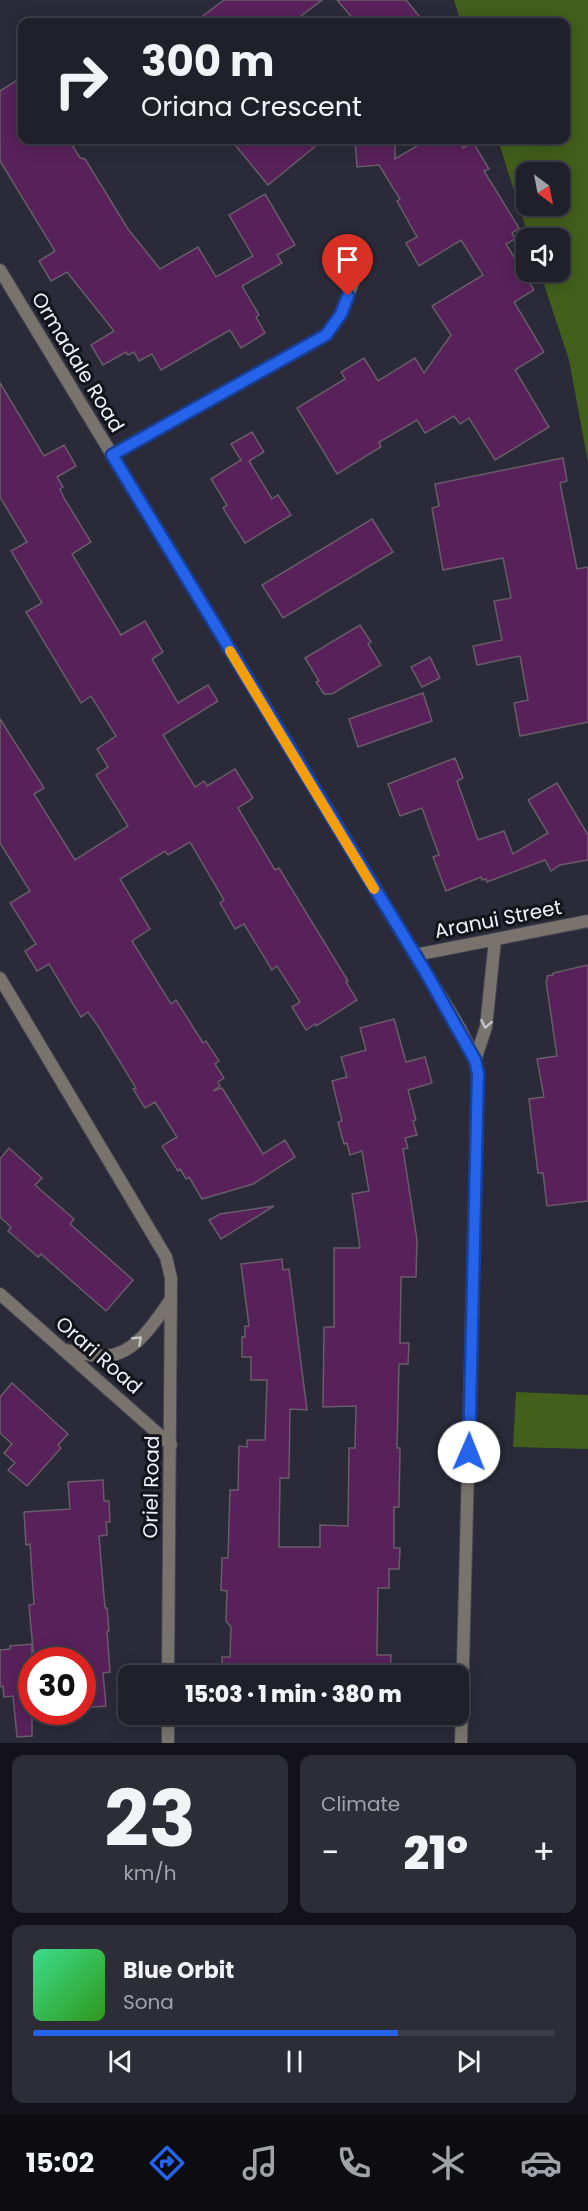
<!DOCTYPE html>
<html lang="en">
<head>
<meta charset="utf-8">
<style>
	body { margin:0; font-family:Poppins,sans-serif; background:#2d2d37; color:#f1f3f6; height:100vh; display:flex; flex-direction:column; font-size:22px; white-space:nowrap }
	* { box-sizing:border-box; margin:0 }
	p { font-size:20px; color:#a2a3a9 }
	.icon { flex:none; width:33px; height:33px; fill:none; stroke:currentColor; stroke-width:2; stroke-linecap:round; stroke-linejoin:round }
	.map { position:relative; height:1743px; overflow:hidden }
	.side { display:flex; flex-direction:column; gap:12px; padding:12px; background:#121218; flex:1 }
	.side>* { flex:none }
	.hud { position:absolute; left:18px; top:18px; width:552px; height:126px; border-radius:12px; box-shadow:0 3px 15px #0003,0 0 0 2px #3d3e47; background:#20202b; color:#f1f3f6; overflow:hidden }
	.needle { width:39px; rotate:148deg }
	.fabs { position:absolute; left:516px; top:162px; display:grid; gap:12px }
	.fabs a { display:grid; place-items:center; width:54px; height:54px; border-radius:12px; background:#20202b; box-shadow:0 3px 15px #0003,0 0 0 2px #3d3e47; font-size:30px }
	.speed { position:absolute; left:18px; top:1647px; display:flex; gap:12px; font-size:30px; font-weight:700; text-align:center }
	.speed>* { display:grid; place-content:center; width:78px; height:78px; border-radius:50%; background:#20202b; box-shadow:0 3px 15px #0003,0 0 0 2px #3d3e47; line-height:1 }
	.speed .limit { border:9px solid #d22; background:#fff; color:#111 }
	.pin { position:absolute; display:grid; place-items:center; width:51px; height:51px; color:#fff; margin:-62px -26px; border-radius:50% 50% 50% 0; rotate:-45deg; box-shadow:0 0 6px #0007 }
	.pin .icon { rotate:45deg }
	.me { position:absolute; width:66px; margin:-33px; rotate:1deg; stroke-linejoin:round; filter:drop-shadow(0 0 4px #0008) }
	.turn { display:flex; align-items:center; gap:21px; height:126px; padding:0 24px; font-size:27px }
	.turn .icon { width:78px; height:78px; stroke-width:2.5 }
	.turn b { display:block; font-size:42px; line-height:51px }
	.big { font-size:45px; font-weight:800; line-height:1.1 }
	.side .tile { flex:1; display:flex; flex-direction:column; justify-content:center; gap:9px; min-width:0; padding:0 21px; border-radius:12px; background:#2d2d37 }
	.side .dial { align-items:center; gap:0 }
	.dial b { font-size:78px; line-height:1 }
	.song { display:flex; align-items:center; gap:18px }
	.cover { width:72px; height:72px; border-radius:9px; background:linear-gradient(135deg,hsl(150 70% 55%),hsl(110 70% 35%)) }
	.played { height:6px; border-radius:3px; background:linear-gradient(90deg,#2563eb 70%,#3d3e47 70%) }
	.keys { display:flex; justify-content:space-around; direction:ltr }
	.heat { display:flex; justify-content:space-between; align-items:center; font-size:33px; direction:ltr }
	.side .tiles { flex:1; display:grid; gap:12px; grid-template-columns:1fr 1fr }
	.tile:last-child { grid-column:span 2 }
	.trip { position:absolute; left:118px; top:1665px; width:351px; height:60px; border-radius:12px; background:#20202b; box-shadow:0 3px 15px #0003,0 0 0 2px #3d3e47; font-weight:800; line-height:60px; text-align:center }
	.tab-bar { display:flex; height:96px; justify-content:space-around; align-items:center; background:#0d0d11; color:#a2a3a9 }
	.tab-bar .icon { width:42px; height:42px }
	.tab-bar .on { color:#2563eb }
	.tab-bar b { font-size:27px; color:#f1f3f6 }
	.map>svg:first-child { display:block }
	.green { fill:#425f1b; fill-rule:evenodd }
	.building { fill:#58215a; stroke:#695c69; stroke-width:1.5 }
	.lines { fill:none; stroke-linecap:round; stroke-linejoin:round }
	.minor-casing { stroke:#464654; stroke-width:14 }
	.minor { stroke:#78746d; stroke-width:12 }
	.oneway { stroke:#c5c5c9 }
	.route-casing { stroke:#184099; stroke-width:15 }
	.route { stroke:#2563eb; stroke-width:10 }
	.slow { stroke:#f59e0b; stroke-width:10 }
	.labels { text-anchor:middle; stroke-width:6; stroke-linejoin:round; paint-order:stroke }
	.street-label { font-size:20px; fill:#eff0fa; stroke:#13141a }
</style>
</head>
<body>
<div class="map">
<svg width="588" height="1743" viewBox="0 0 588 1743">
	<rect width="100%" height="100%" fill="#2a2a39"/>
	<!-- green -->
	<g class="green">
		<path d="M454,0H588V462L569,360L540,272H560V238H529L498,140H566V22H461ZM526,172H560V206H526Z"/>
		<path d="M516,1392L588,1395V1449L513,1447Z"/>
	</g>
	<!-- building -->
	<g class="building">
		<path d="M224,0H322L293,22H195Z"/>
		<path d="M337,0H406L424,22H356Z"/>
		<path d="M22,77V140H69L80,158L85,159L128,229L160,269L198,247L216,277L253,256L229,215L265,194L295,245L277,255L282,263L242,286L259,315L256,317L265,333L241,348L230,330L161,370L152,354L139,361L134,352L128,355L126,352L103,365L91,345L114,331L67,272L51,281L39,261L55,251L0,161V91Z"/>
		<path d="M231,140H323L268,185Z"/>
		<path d="M355,140H395V159L427,140H458L463,148L473,142L489,169L484,171L519,228L512,233L515,239L506,244L534,290L514,302L544,352L515,370L549,427L495,460L469,418L460,424L454,416L425,433L417,420L379,442L381,447L337,474L297,408L345,379L341,372L364,358L378,381L415,358L424,373L451,335L432,306L483,275L461,240L419,266L406,243L417,237L397,201L400,199L379,165L357,167Z"/>
		<path d="M0,383L44,456L64,445L76,466L57,477L63,487L60,489L64,498L91,542L72,554L121,635L145,621L163,652L152,659L178,703L208,685L218,701L163,735L195,787L204,781L207,786L235,769L253,798L238,808L275,870L279,868L348,981L346,982L357,1000L316,1026L315,1024L306,1030L292,1007L300,1002L277,966L272,970L244,924L235,929L220,903L224,900L190,842L168,855L165,851L120,879L150,929L132,941L171,1004L176,1000L203,1043L206,1041L219,1061L215,1064L224,1078L218,1082L220,1086L213,1091L222,1088L263,1154L285,1140L295,1157L253,1184L202,1199L189,1177L186,1179L180,1169L178,1171L162,1146L177,1137L155,1102L145,1108L133,1089L136,1088L98,1026L88,1012L81,1017L49,964L37,971L25,951L36,944L10,903L30,891L0,843V719L44,788L34,794L75,860L128,826L96,775L108,767L97,749L116,736L91,696L81,703L26,612L42,603L11,551L27,542L0,497Z"/>
		<path d="M252,432L264,452L249,461L272,499L278,495L291,515L245,543L223,508L227,505L211,479L241,460L231,444Z"/>
		<path d="M563,458L567,481L560,483L577,569L588,567V722L520,736L514,703L528,700L520,656L477,665L473,646L502,640L494,601L511,598L503,558L443,570L432,508L439,506L435,484Z"/>
		<path d="M372,519L393,552L283,618L262,585Z"/>
		<path d="M360,625L371,642L368,644L381,665L332,694H324L316,682L319,681L305,658Z"/>
		<path d="M430,657L440,678L422,687L411,667Z"/>
		<path d="M423,693L432,721L358,747L349,719Z"/>
		<path d="M455,758L463,778L457,781L478,840L504,831L513,854L548,833L528,800L557,783L588,835V860L560,865L551,871L545,860L487,882L486,879L482,880L481,877L446,891L433,857L439,855L422,808L400,816L388,784Z"/>
		<path d="M588,965V1201L547,1206L543,1173H538L529,1099L544,1097L537,1059L557,1056L546,981L547,980V976L553,975V973Z"/>
		<path d="M394,1019L406,1062L425,1057L432,1083L408,1090L416,1120L413,1121L417,1135L405,1138L408,1148L403,1149L417,1240L416,1277H401L400,1343H409L408,1364H399L397,1448H400L399,1507H394V1548H400L399,1569H389V1588H378L377,1655H391L390,1676H222V1657H230L231,1627L226,1621L227,1591L221,1590L222,1558H228L230,1490H238L239,1446L247,1447V1440H265L267,1380H251V1357H242V1337H245V1326H249L241,1264L282,1259L283,1270L289,1269L307,1410L290,1409L289,1478H280L279,1547H320V1525L348,1526L349,1448H355L356,1406L323,1407L324,1327H334V1248H360L352,1194L369,1191L362,1151L350,1155L347,1143L344,1144L338,1122L342,1121L332,1081L347,1077L341,1057L366,1050L360,1028Z"/>
		<path d="M9,1148L42,1178L35,1185L74,1219L70,1224L133,1280L106,1311L41,1254L38,1257L8,1231L11,1227L0,1217V1159Z"/>
		<path d="M274,1206L221,1239L209,1220L220,1214Z"/>
		<path d="M12,1383L68,1434L58,1445L61,1448L27,1486L8,1470L15,1463L4,1453L12,1444L0,1433V1397Z"/>
		<path d="M103,1480L104,1501H109L110,1522H106L107,1535L99,1536L105,1608H107L109,1631H107L110,1672L103,1673L106,1706L82,1708V1660H34L29,1605L34,1604L30,1544L26,1545L24,1512L70,1509L68,1482Z"/>
		<path d="M32,1644V1736L17,1737L13,1696L4,1697L3,1686L0,1687V1650L10,1649V1646Z"/>
	</g>
	<g class="lines">
		<!-- minor casing -->
		<g class="minor-casing">
			<g id="minor">
				<path d="M0,270L425,971C444,1003 469,1036 478,1073L461,1743"/>
				<path d="M112,455L326,335L341,314L355,277"/>
				<path d="M415,955L588,921"/>
				<path d="M0,978L166,1257L171,1278L168,1676"/>
				<path d="M475,1060L486,1027L495,940"/>
				<path d="M0,1294L171,1445"/>
				<path d="M65,1350C77,1352 90,1356 102,1356C134,1357 155,1322 171,1299"/>
				<path d="M168,1714V1743"/>
			</g>
		</g>
		<!-- minor -->
		<use href="#minor" class="minor"/>
	</g>
	<!-- one-way arrows -->
	<defs><path id="oneway-chevron" d="M-2-3.5L2.5 0L-2 3.5" fill="none" stroke-width="1.6" stroke-linecap="round" stroke-linejoin="round" transform="scale(1.5)"/></defs>
	<g class="oneway">
		<use href="#oneway-chevron" transform="translate(486 1024) rotate(101)"/>
		<use href="#oneway-chevron" transform="translate(138 1340) rotate(-43)"/>
	</g>
	<g class="lines">
		<!-- route casing -->
		<g class="route-casing">
			<path id="route" d="M348,296L341,314L326,335L112,455L425,971L475,1060L478,1073L469,1452"/>
		</g>
		<!-- route -->
		<use href="#route" class="route"/>
		<!-- slow -->
		<path class="slow" d="M230,651L374,889"/>
	</g>
	<g class="labels">
		<!-- street labels -->
		<g class="street-label">
			<text transform="translate(78 362) rotate(59)" y="7">Ormadale Road</text>
			<text transform="translate(498 919) rotate(-11)" y="7">Aranui Street</text>
			<text transform="translate(99 1355) rotate(41)" y="7">Orari Road</text>
			<text transform="translate(151 1487) rotate(-89)" y="7">Oriel Road</text>
		</g>
	</g>
</svg>
<div class="fabs">
<a><svg class="needle" viewBox="-14 -14 28 28"><path d="M0-13l5 13h-10z" fill="#e53935"/><path d="M0 13l5-13h-10z" fill="#a2a3a9"/></svg></a>
<a><svg class="icon" aria-label="sound" viewBox="0 0 24 24"><path d="M4 9h4l5-4v14l-5-4H4zM17 9q2 3 0 6"/></svg></a>
</div>
<div class="speed"><div class="limit">30</div></div>
<div class="pin" style="left:348px;top:296px;background:#d93025"><svg class="icon" aria-label="arrive" viewBox="0 0 24 24"><path d="M6 21V4h12l-3 4 3 4H6"/></svg></div>
<svg class="me" style="left:469px;top:1452px" viewBox="-20 -20 40 40"><circle r="19" fill="#fff"/><path d="M0-13L10 11 0 6-10 11z" fill="#2563eb"/></svg>
<div class="trip">15:03 · 1 min · 380 m</div>
<div class="hud">
<div class="turn"><svg class="icon" aria-label="right" viewBox="0 0 24 24"><path d="M7 20v-9h11M14 6l5 5-5 5"/></svg><div><b>300 m</b>Oriana Crescent</div></div>
</div>
</div>
<section class="side">
<div class="tiles">
<div class="tile dial"><b>23</b><p>km/h</p></div>
<div class="tile"><p>Climate</p>
<div class="heat"><a>−</a><b class="big">21°</b><a>+</a></div>
</div>
<div class="tile">
<div class="song"><i class="cover"></i><div><b>Blue Orbit</b><p>Sona</p></div></div>
<div class="played"></div>
<div class="keys"><svg class="icon" aria-label="previous" viewBox="0 0 24 24"><path d="M18 5L8 12l10 7zM5 5v14"/></svg><svg class="icon" aria-label="pause" viewBox="0 0 24 24"><path d="M8 5v14M16 5v14"/></svg><svg class="icon" aria-label="next" viewBox="0 0 24 24"><path d="M6 5l10 7-10 7zM19 5v14"/></svg></div>
</div>
</div>
</section>
<nav class="tab-bar">
<b>15:02</b>
<svg class="icon on" aria-label="directions" viewBox="0 0 24 24"><path d="M12 3l9 9-9 9-9-9zM9 14v-3h6M13 9l2 2-2 2"/></svg>
<svg class="icon" aria-label="music" viewBox="0 0 24 24"><path d="M9 18V5l10-2v13"/><circle cx="6" cy="18" r="3"/><circle cx="16" cy="16" r="3"/></svg>
<svg class="icon" aria-label="phone" viewBox="0 0 24 24"><path d="M5 4h4l2 5-3 2q2 4 5 5l2-3 5 2v4C11 20 4 13 5 4z"/></svg>
<svg class="icon" aria-label="climate" viewBox="0 0 24 24"><path d="M12 3v18M4 7l16 10M4 17L20 7"/></svg>
<svg class="icon" aria-label="car" viewBox="0 0 24 24"><path d="M5 17H2v-5l4-1 3-4h7l3 4 3 1v5h-3M9 17h6M6 11h13"/><circle cx="7" cy="17" r="2"/><circle cx="17" cy="17" r="2"/></svg>
</nav>
</body>
</html>
